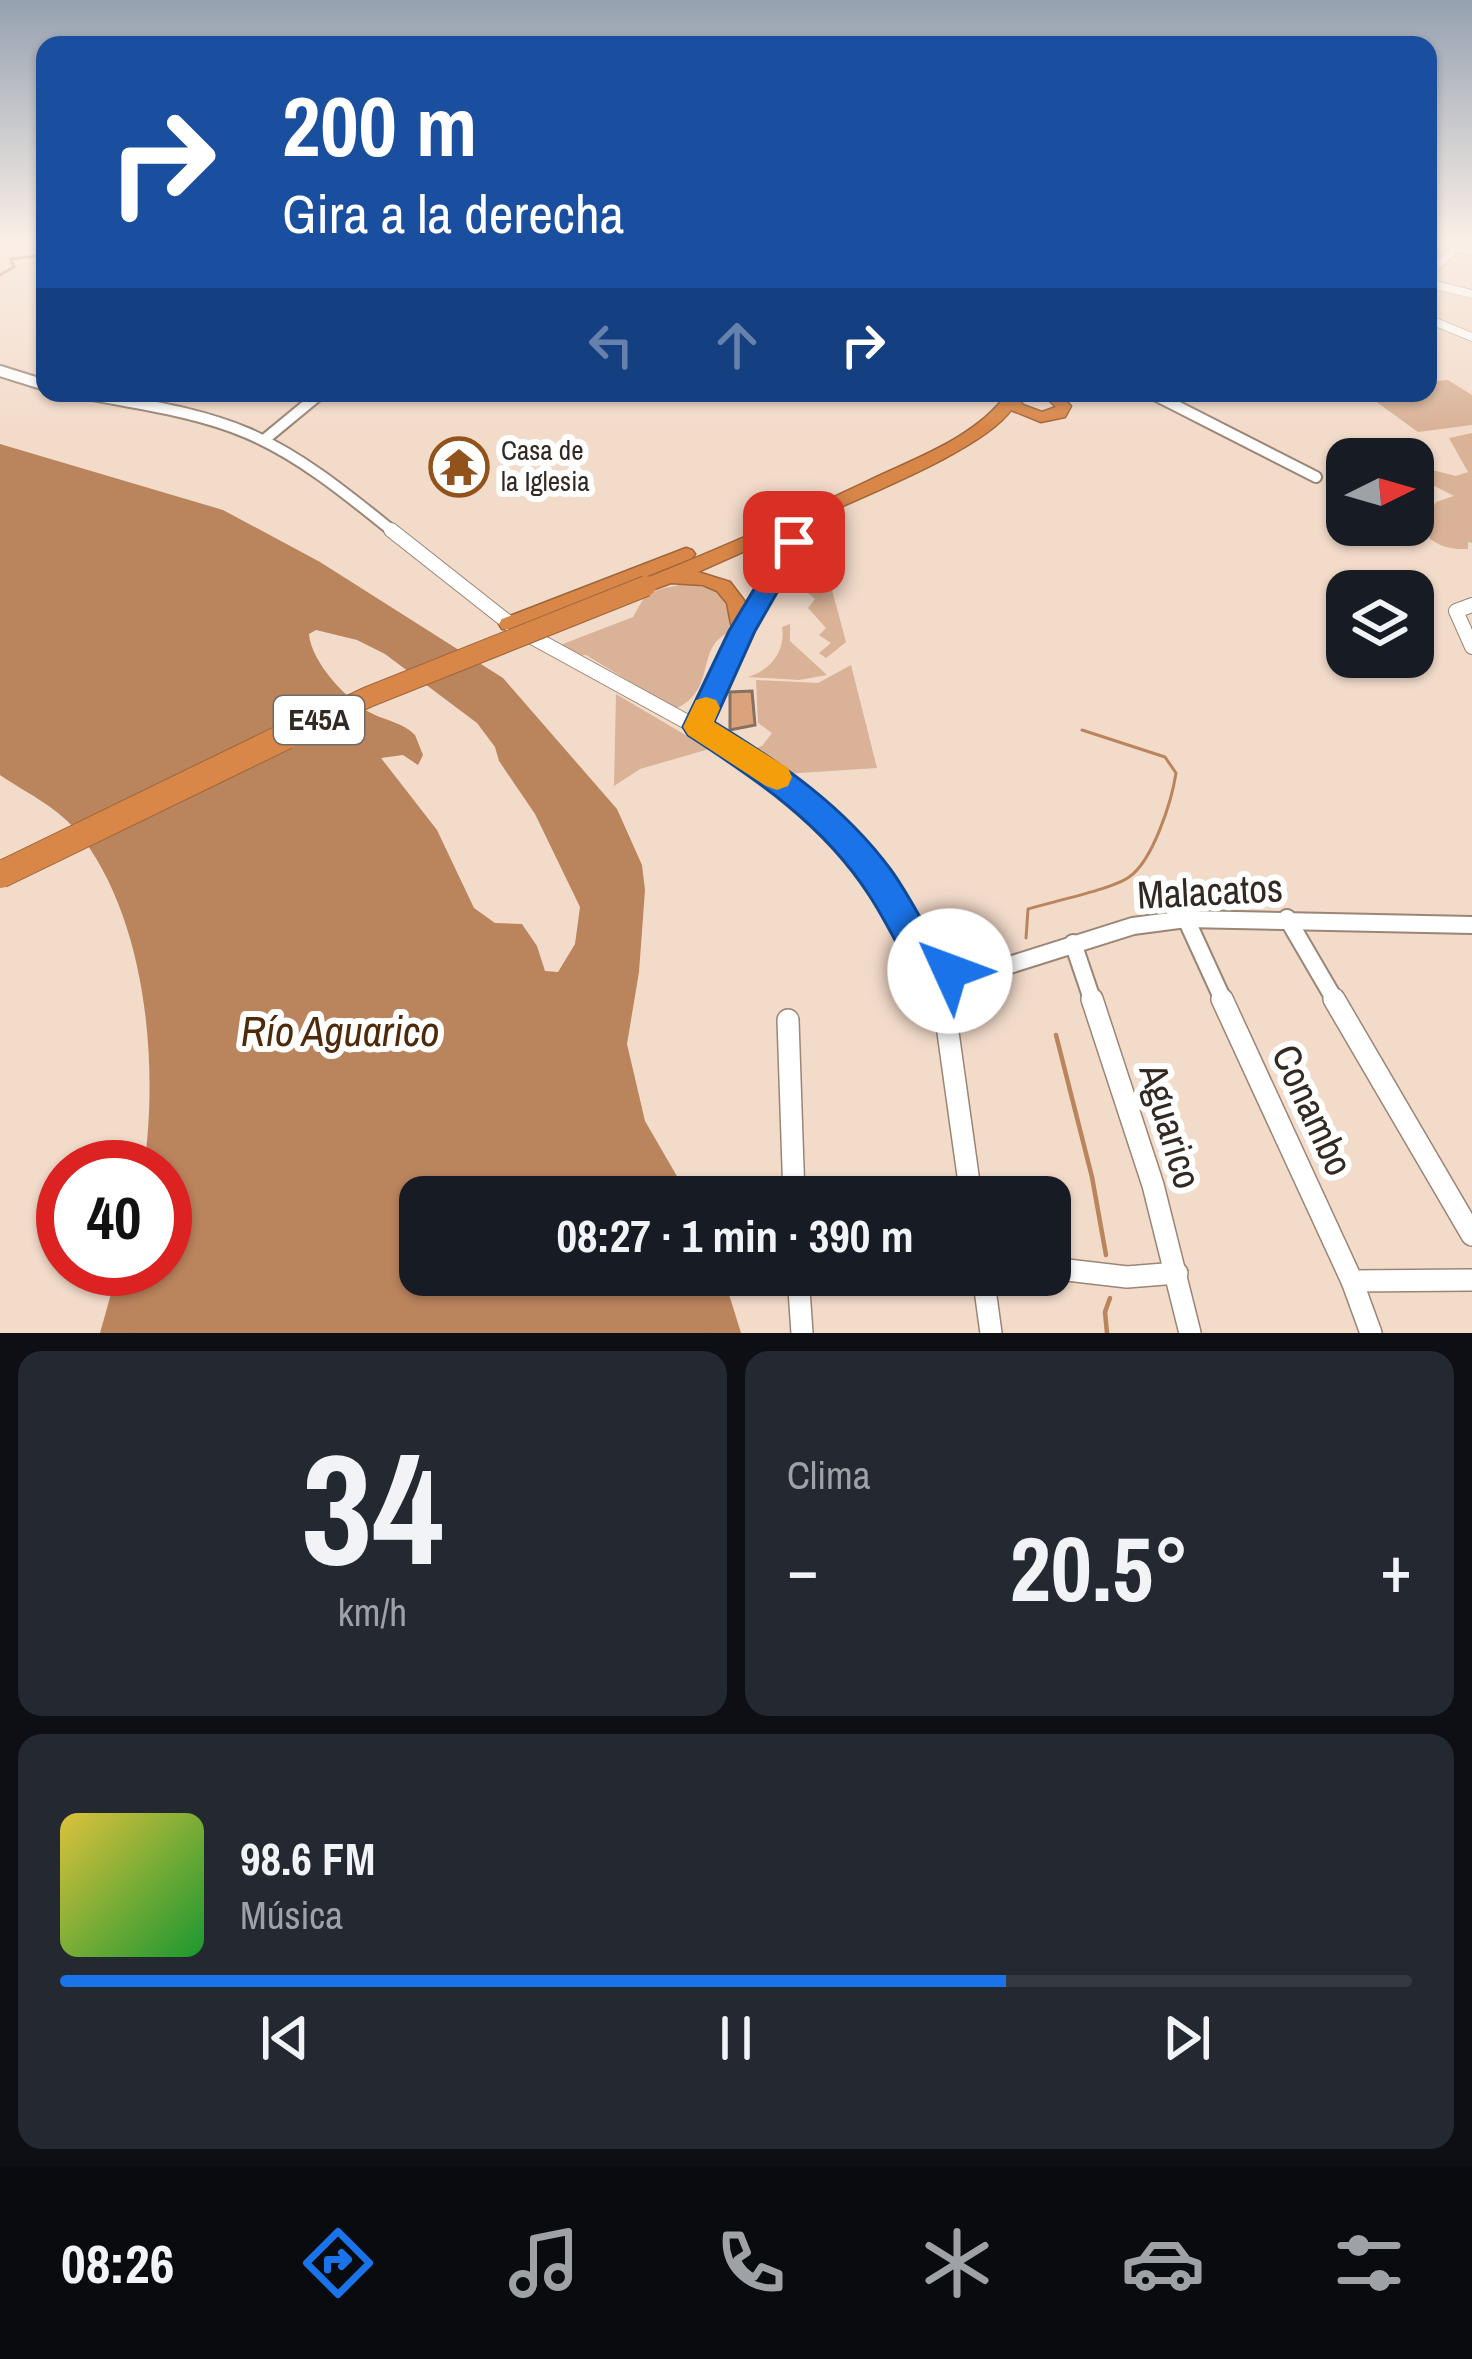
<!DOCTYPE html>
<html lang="es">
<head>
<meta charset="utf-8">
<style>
	body { margin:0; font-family:"Archivo Narrow",sans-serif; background:#242831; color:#f1f3f6; height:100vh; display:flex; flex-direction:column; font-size:45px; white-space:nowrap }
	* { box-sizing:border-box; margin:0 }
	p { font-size:39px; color:#9ea1a6 }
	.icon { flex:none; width:66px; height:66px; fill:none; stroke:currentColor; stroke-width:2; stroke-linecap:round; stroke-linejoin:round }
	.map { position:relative; height:1333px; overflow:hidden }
	.drawer { display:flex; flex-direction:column; gap:18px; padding:18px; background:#0d0f14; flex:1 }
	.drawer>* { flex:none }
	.hud { position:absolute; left:36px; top:36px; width:1401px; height:366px; border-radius:24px; box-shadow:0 3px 9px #0004; background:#1a4fa0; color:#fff; overflow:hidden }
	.needle { width:78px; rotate:85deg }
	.buttons { position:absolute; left:1326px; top:438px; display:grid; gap:24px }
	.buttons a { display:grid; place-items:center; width:108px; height:108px; border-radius:24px; background:#171b24; box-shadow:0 3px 9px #0004; font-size:60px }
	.speed { position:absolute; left:36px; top:1140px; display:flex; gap:24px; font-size:60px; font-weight:700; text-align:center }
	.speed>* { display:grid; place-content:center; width:156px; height:156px; border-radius:50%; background:#171b24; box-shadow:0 3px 9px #0004; line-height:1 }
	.speed .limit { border:18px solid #d22; background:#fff; color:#111 }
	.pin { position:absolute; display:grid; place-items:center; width:102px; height:102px; color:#fff; margin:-51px; border-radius:24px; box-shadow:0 6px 18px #0006 }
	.me { position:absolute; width:132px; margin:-66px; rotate:313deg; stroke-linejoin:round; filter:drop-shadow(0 0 9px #0008) }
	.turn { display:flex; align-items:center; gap:42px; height:252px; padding:0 48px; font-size:54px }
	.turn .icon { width:156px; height:156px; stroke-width:2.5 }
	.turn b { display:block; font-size:84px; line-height:102px }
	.lanes { display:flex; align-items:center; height:114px; padding:0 48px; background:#0003; justify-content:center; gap:60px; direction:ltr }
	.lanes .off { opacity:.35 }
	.big { font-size:90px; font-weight:700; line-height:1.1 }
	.drawer .widget { flex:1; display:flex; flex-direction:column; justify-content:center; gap:18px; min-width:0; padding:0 42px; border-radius:24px; background:#242831 }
	.drawer .dial { align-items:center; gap:0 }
	.dial b { font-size:156px; line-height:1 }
	.song { display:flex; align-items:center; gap:36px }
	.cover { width:144px; height:144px; border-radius:18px; background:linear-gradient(135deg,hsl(50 70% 55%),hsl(130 70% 35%)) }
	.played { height:12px; border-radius:6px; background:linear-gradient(90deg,#1a73e8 70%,#363941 70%) }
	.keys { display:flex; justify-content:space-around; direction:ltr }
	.heat { display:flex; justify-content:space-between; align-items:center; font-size:66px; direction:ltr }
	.drawer .tiles { flex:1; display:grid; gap:18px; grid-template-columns:1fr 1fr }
	.widget:last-child { grid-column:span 2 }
	.trip { position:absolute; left:399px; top:1176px; width:672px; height:120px; border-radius:24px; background:#171b24; box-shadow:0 3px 9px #0004; font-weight:700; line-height:120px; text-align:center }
	.tabs { display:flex; height:192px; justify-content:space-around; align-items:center; background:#090b0e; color:#9ea1a6 }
	.tabs .icon { width:84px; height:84px }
	.tabs .selected { color:#1a73e8 }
	.tabs b { font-size:54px; color:#f1f3f6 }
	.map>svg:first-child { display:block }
	.green { fill:#d9b297 }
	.water { fill:#ba845d; fill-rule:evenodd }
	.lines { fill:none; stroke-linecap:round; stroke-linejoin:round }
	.stream-far1 { stroke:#ba845d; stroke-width:3 }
	.stream { stroke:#ba845d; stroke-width:4.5 }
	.river { fill:#ba845d; fill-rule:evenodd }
	.building { fill:#dba37b; stroke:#877162; stroke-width:3 }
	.minor-far4-casing { stroke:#9b8576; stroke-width:9 }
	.minor-far3-casing { stroke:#9b8576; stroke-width:14 }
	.minor-far2-casing { stroke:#9b8576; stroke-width:16 }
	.minor-far1-casing { stroke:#9b8576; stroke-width:20 }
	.minor-casing { stroke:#9b8576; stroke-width:24 }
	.highway-casing { stroke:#9f663b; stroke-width:3 }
	.minor-far4 { stroke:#fff; stroke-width:8 }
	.minor-far3 { stroke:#fff; stroke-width:10 }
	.minor-far2 { stroke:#fff; stroke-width:14 }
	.minor-far1 { stroke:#fff; stroke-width:16 }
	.minor { stroke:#fff; stroke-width:21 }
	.highway { fill:#d98748; fill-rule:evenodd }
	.highway-bridge-far1-casing { stroke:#9f663b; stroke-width:22; stroke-linecap:butt }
	.highway-bridge-casing { stroke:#9f663b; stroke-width:28; stroke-linecap:butt }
	.highway-bridge-far1 { stroke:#d98748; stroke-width:20 }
	.highway-bridge { stroke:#d98748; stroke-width:26 }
	.route { fill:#1a73e8; stroke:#114b97; stroke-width:3 }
	.slow { fill:#f59e0b }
	.labels { text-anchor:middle; stroke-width:12; stroke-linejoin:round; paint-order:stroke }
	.far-poi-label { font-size:27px; fill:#322922; stroke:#fff; text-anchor:start }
	.shield { fill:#fff; stroke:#706964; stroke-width:3 }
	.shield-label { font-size:30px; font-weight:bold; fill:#322922 }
	.near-street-label { font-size:39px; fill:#322922; stroke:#fff }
	.near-water-label { font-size:42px; font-style:italic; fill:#4e290a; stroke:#fff }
</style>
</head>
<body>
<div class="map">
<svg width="1472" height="1333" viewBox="0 0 1472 1333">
	<rect width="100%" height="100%" fill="#f3dbca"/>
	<!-- green -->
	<g class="green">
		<path d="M1448,380L1472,395V425L1418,432L1364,393H1428V382Z"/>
		<path d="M1472,433V543L1468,542V549C1445,550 1424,543 1420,518L1429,515L1436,502L1454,496L1413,475V465L1456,476L1468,472L1449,438Z"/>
		<path d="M689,583L715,590L731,605L729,632C694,649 718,690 675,709L586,655L573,656L555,647L633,617L645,596L660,589Z"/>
		<path d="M832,590L846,642L826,658L819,653L831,643L819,635L826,628L808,608L815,599L806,591Z"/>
		<path d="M790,624V641L827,675L799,680L748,677C771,670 786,650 782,627Z"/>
		<path d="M851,665L877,768L784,774L751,750L762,746L772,733L758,723L756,680L818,683Z"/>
		<path d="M616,694L709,749L640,769L614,786Z"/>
	</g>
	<!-- water -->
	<path class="water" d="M0,448L218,513L314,566L497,683L610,815L631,865L634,890L627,972L614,1044L633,1126L675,1197H420V1275H708L725,1333H116L133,1269H165V1167H158C178,1071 148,897 83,823C60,798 26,784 0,764ZM316,630L357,640L385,654L477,723L495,747L499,761L535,814L580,907L575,944L558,972L545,971L537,946L522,924L495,923L474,908L437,830L381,758L403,755L418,765L423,755L415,735C404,723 387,721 373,714C348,702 311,662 309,634Z"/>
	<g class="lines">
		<!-- stream-far1 -->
		<g class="stream-far1">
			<path d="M0,275L14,267L11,259L45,255"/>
			<path d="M1026,938L1028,909C1051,902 1113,889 1129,877C1153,861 1172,800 1176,773L1165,757L1082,730"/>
		</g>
		<!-- stream -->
		<g class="stream">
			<path d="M1056,1035L1092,1177L1106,1255"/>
			<path d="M1107,1333L1105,1312L1110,1298"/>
		</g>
		<!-- river -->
		<g class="river">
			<path d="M0,444L223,510L320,562L503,678L617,809L642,865L645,890L639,972L627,1044L645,1121L689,1197H659L619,1126L601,1044L615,972L623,890L620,865L602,820L491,688L308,570L213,516L0,452Z"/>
			<path d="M0,756C24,766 75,798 92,818C153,892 177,1013 177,1107C177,1129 178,1161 165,1178V1167H144C159,1062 146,913 75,829C55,806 25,792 0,775Z"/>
			<path d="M118,1269H148L132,1333H100Z"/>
			<path d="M693,1275H723L741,1333H709Z"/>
		</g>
	</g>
	<!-- building -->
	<path class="building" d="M752,691L755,725L730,730V692Z"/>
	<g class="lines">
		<!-- minor-far4 casing -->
		<g class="minor-far4-casing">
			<g id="minor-far4">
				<path d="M1432,241L1472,251"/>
				<path d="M1428,273L1466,241"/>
				<path d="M1428,283L1472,294"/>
				<path d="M1428,319L1472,337"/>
			</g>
		</g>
		<!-- minor-far3 casing -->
		<g class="minor-far3-casing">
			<g id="minor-far3">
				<path d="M0,371L45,385"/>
				<path d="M82,393C137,404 195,411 247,433C301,456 349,496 395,533"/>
				<path d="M1151,393L1316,477"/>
				<path d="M264,440L321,393"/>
			</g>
		</g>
		<!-- minor-far2 casing -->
		<g class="minor-far2-casing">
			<g id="minor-far2">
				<path d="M391,530L514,627L718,739"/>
				<path d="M1472,605L1456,611L1472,647"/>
			</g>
		</g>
		<!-- minor-far1 casing -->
		<g class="minor-far1-casing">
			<g id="minor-far1">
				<path d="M712,736C815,796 870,863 928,965"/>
				<path d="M1287,918L1336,1002"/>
				<path d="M1186,919L1224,1002"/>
				<path d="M1073,943L1093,1002"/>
				<circle cx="936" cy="992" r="26"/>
				<path d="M959,981L1133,926L1186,919L1472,925"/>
			</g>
		</g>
		<!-- minor casing -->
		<g class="minor-casing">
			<g id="minor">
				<path d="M1092,999L1153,1185L1190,1333"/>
				<path d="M1222,999L1352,1281L1371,1333"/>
				<path d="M1334,999L1472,1235"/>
				<path d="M946,1018L971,1197"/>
				<path d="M788,1020L794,1197"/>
				<path d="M1050,1268L1127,1277L1177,1273"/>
				<path d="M798,1275L802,1333"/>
				<path d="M983,1275L991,1333"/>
				<path d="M1352,1281L1472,1280"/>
			</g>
		</g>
		<!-- highway casing -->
		<g class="highway-casing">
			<g id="highway">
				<path d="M1024,393L1019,400L1023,405L1042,412L1056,407L1042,393H1058L1071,406L1065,417L1041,422L1011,410C983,449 870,493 823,515V523C766,585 743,658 706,732H690L687,726L732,629L727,603L717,591L703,585L671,583L646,592L639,591L636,586L639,581C717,550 792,517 868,481C916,458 975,438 1007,394ZM799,527L772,560L746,603L730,582L698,572Z"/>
				<path d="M686,548L692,550L695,554L692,558L516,629H502L499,624L502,619Z"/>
			</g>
		</g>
		<!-- minor-far4 -->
		<use href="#minor-far4" class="minor-far4"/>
		<!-- minor-far3 -->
		<use href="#minor-far3" class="minor-far3"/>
		<!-- minor-far2 -->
		<use href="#minor-far2" class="minor-far2"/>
		<!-- minor-far1 -->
		<use href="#minor-far1" class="minor-far1"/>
		<!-- minor -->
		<use href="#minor" class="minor"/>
		<!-- highway -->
		<use href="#highway" class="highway"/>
		<!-- highway-bridge-far1 casing -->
		<g class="highway-bridge-far1-casing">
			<path id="highway-bridge-far1" d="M280,739L368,697L646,586"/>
		</g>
		<!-- highway-bridge casing -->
		<g class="highway-bridge-casing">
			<path id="highway-bridge" d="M0,875L286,736"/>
		</g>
		<!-- highway-bridge-far1 -->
		<use href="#highway-bridge-far1" class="highway-bridge-far1"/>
		<!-- highway-bridge -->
		<use href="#highway-bridge" class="highway-bridge"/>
	</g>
	<!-- sky -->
	<linearGradient id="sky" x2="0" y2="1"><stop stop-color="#95a1b0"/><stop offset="0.56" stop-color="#faefe7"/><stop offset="1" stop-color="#faefe7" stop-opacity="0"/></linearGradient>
	<rect width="1472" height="428" fill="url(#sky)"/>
	<!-- route -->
	<path class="route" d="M794,534L806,542L755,631L714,722C781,763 844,806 891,870C909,895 923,924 939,950L963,958L969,971L963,984L950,989L915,978C900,950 886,921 869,895C824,825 756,779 688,735L683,727L729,631L786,536Z"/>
	<!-- slow -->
	<path class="slow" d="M706,697L716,700L720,708L714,722L788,768L792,777L788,786L777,790L766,786L688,735L683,727L696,700Z"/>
	<!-- icons -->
	<defs>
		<g id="temple-ring" transform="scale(3)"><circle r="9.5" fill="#fff" stroke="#92521c" stroke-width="1.5"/><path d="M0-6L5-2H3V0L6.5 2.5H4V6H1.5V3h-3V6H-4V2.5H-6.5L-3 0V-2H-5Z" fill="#92521c"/></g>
	</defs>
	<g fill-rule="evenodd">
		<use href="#temple-ring" x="459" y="467"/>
	</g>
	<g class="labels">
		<!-- far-poi labels -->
		<g class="far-poi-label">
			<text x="501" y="460">Casa de<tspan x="501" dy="31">la Iglesia</tspan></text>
		</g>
		<!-- shield labels -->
		<rect class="shield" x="274" y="696" width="90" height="48" rx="9"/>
		<g class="shield-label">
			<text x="319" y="730">E45A</text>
		</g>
		<!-- near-street labels -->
		<g class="near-street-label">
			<text transform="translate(1210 891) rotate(-3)" y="14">Malacatos</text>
			<text transform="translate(1313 1110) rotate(65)" y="14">Conambo</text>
			<text transform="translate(1171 1126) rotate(73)" y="14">Aguarico</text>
		</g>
		<!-- near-water labels -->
		<g class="near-water-label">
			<text x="340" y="1046">Río Aguarico</text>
		</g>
	</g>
</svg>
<div class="buttons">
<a><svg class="needle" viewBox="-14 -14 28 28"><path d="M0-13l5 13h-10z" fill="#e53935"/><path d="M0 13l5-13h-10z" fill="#9ea1a6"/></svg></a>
<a><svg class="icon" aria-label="layers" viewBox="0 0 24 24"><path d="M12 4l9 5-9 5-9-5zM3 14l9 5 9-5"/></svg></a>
</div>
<div class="speed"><div class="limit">40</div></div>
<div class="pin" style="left:794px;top:542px;background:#d93025"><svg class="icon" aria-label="arrive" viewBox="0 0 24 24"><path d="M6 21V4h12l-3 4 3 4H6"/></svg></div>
<svg class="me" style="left:950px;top:971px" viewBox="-20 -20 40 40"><circle r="19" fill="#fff"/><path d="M0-13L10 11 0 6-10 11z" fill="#1a73e8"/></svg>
<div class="trip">08:27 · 1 min · 390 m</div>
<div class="hud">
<div class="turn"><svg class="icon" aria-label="right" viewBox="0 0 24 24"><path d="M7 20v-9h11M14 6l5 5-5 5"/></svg><div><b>200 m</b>Gira a la derecha</div></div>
<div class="lanes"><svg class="icon off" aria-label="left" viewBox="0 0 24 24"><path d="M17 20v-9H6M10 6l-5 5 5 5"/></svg><svg class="icon off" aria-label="ahead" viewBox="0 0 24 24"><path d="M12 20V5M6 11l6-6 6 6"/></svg><svg class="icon" aria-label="right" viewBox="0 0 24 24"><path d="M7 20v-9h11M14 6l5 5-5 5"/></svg></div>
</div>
</div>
<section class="drawer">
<div class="tiles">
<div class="widget dial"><b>34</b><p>km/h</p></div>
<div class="widget"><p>Clima</p>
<div class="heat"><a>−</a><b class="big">20.5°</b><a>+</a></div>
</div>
<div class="widget">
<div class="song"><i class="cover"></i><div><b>98.6 FM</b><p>Música</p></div></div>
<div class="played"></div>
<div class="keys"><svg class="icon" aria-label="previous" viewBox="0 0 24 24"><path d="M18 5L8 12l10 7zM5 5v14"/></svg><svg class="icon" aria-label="pause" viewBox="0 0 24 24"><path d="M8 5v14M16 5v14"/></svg><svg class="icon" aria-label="next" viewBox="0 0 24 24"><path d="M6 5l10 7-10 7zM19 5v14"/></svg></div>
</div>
</div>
</section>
<nav class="tabs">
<b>08:26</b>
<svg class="icon selected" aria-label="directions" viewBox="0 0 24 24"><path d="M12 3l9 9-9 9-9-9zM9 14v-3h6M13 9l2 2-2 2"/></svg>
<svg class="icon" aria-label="music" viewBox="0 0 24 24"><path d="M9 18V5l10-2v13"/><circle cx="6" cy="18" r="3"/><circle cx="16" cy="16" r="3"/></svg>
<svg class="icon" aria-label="phone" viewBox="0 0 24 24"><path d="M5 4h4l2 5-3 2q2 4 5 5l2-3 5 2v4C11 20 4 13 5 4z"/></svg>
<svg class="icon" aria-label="climate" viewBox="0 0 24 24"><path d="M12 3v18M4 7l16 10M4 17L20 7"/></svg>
<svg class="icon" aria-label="car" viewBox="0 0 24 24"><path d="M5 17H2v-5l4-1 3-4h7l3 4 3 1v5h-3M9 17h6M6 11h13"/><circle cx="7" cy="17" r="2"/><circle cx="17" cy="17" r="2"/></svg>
<svg class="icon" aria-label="filters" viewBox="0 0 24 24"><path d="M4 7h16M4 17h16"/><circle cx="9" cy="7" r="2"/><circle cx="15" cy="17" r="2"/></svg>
</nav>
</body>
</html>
